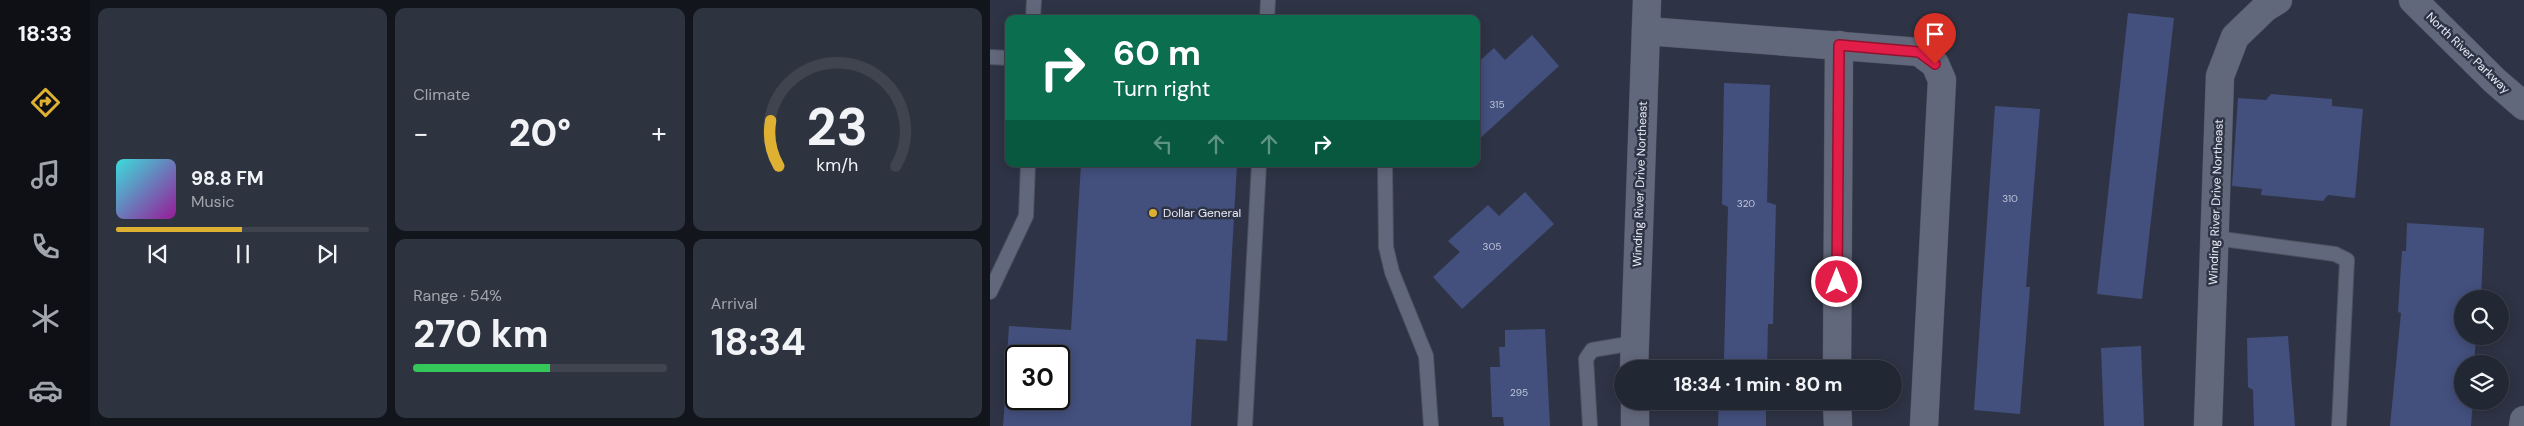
<!DOCTYPE html>
<html lang="en">
<head>
<meta charset="utf-8">
<style>
	body { margin:0; font-family:"DM Sans",sans-serif; background:#2e3340; color:#f1f3f6; height:100vh; display:flex; flex-direction:column; font-size:19px; white-space:nowrap }
	* { box-sizing:border-box; margin:0 }
	p { font-size:16px; color:#a2a5ac }
	.icon { flex:none; width:28px; height:28px; fill:none; stroke:currentColor; stroke-width:2; stroke-linecap:round; stroke-linejoin:round }
	.map { position:relative; flex:1; overflow:hidden }
	.details { display:flex; flex-direction:column; gap:8px; padding:8px; background:#13151d; width:900px }
	.details>* { flex:none }
	.banner { position:absolute; left:15px; top:15px; width:475px; height:152px; border-radius:10px; box-shadow:0 2px 12px #0003,0 0 0 1px #3f444f; background:#0b6e4f; color:#fff; overflow:hidden }
	.buttons { position:absolute; left:1464px; top:290px; display:grid; gap:10px }
	.buttons a { display:grid; place-items:center; width:55px; height:55px; border-radius:50%; background:#222734; box-shadow:0 2px 12px #0003,0 0 0 1px #3f444f; font-size:25px }
	.speed { position:absolute; left:15px; top:345px; display:flex; gap:10px; font-size:25px; font-weight:700; text-align:center }
	.speed>* { display:grid; place-content:center; width:65px; height:65px; border-radius:50%; background:#222734; box-shadow:0 2px 12px #0003,0 0 0 1px #3f444f; line-height:1 }
	.speed .limit { border:2px solid #111; border-radius:8px; background:#fff; color:#111 }
	.pin { position:absolute; display:grid; place-items:center; width:42px; height:42px; color:#fff; margin:-51px -21px; border-radius:50% 50% 50% 0; rotate:-45deg; box-shadow:0 0 5px #0007 }
	.pin .icon { rotate:45deg }
	.me { position:absolute; width:55px; margin:-28px; rotate:0deg; stroke-linejoin:round; filter:drop-shadow(0 0 4px #0008) }
	.turn { display:flex; align-items:center; gap:18px; height:105px; padding:0 25px; font-size:22px }
	.turn .icon { width:65px; height:65px; stroke-width:2.5 }
	.turn b { display:block; font-size:35px; line-height:42px }
	.lanes { display:flex; align-items:center; height:48px; padding:0 25px; background:#0003; justify-content:center; gap:25px; direction:ltr }
	.lanes .off { opacity:.35 }
	.big { font-size:38px; font-weight:700; line-height:1.1 }
	.details .tile { flex:1; display:flex; flex-direction:column; justify-content:center; gap:8px; min-width:0; padding:0 18px; border-radius:10px; background:#2e3340 }
	.details .dial { align-items:center; gap:0 }
	.dial svg { height:130px; overflow:visible; fill:none; stroke:#3f444f; stroke-width:7; stroke-linecap:round; text-anchor:middle }
	.dial text { fill:#f1f3f6; stroke:none }
	.song { display:flex; align-items:center; gap:15px }
	.cover { width:60px; height:60px; border-radius:8px; background:linear-gradient(135deg,hsl(180 70% 55%),hsl(300 70% 35%)) }
	.played { height:5px; border-radius:2px; background:linear-gradient(90deg,#dfb133 50%,#3f444f 50%) }
	.keys { display:flex; justify-content:space-around; direction:ltr }
	.heat { display:flex; justify-content:space-between; align-items:center; font-size:28px; direction:ltr }
	.charge { height:8px; border-radius:4px; background:linear-gradient(90deg,#34c759 54%,#3f444f 0) }
	.details .tiles { flex:1; display:grid; gap:8px; grid-template-columns:repeat(3,1fr) }
	.tile:first-child { grid-row:span 2 }
	.trip { position:absolute; left:624px; top:360px; width:288px; height:50px; border-radius:25px; background:#222734; box-shadow:0 2px 12px #0003,0 0 0 1px #3f444f; font-weight:700; line-height:50px; text-align:center }
	main { display:flex; flex:1; min-height:0 }
	.menu { display:flex; flex-direction:column; width:90px; justify-content:space-around; align-items:center; background:#0e1015; color:#a2a5ac }
	.menu .icon { width:35px; height:35px }
	.menu .active { color:#dfb133 }
	.menu b { font-size:22px; color:#f1f3f6 }
	.map>svg:first-child { display:block }
	.building { fill:#43507d }
	.lines { fill:none; stroke-linecap:round; stroke-linejoin:round }
	.lane-casing { stroke:#4d5160; stroke-width:16 }
	.street-casing { stroke:#4d5160; stroke-width:29 }
	.lane { stroke:#62687b; stroke-width:14 }
	.street { stroke:#62687b; stroke-width:28 }
	.route-casing { stroke:#92132f; stroke-width:12 }
	.route { stroke:#e11d48; stroke-width:9 }
	.poi-dot { fill:#dfb133; stroke:#2e3445; stroke-width:2 }
	.labels { text-anchor:middle; stroke-width:5; stroke-linejoin:round; paint-order:stroke }
	.number-label { font-size:10px; fill:#bfc4d8 }
	.street-label { font-size:12px; fill:#e8ebf7; stroke:#2e3445 }
	.poi-label { font-size:12px; fill:#e8ebf7; stroke:#2e3445; text-anchor:start }
</style>
</head>
<body>
<main>
<nav class="menu">
<b>18:33</b>
<svg class="icon active" aria-label="directions" viewBox="0 0 24 24"><path d="M12 3l9 9-9 9-9-9zM9 14v-3h6M13 9l2 2-2 2"/></svg>
<svg class="icon" aria-label="music" viewBox="0 0 24 24"><path d="M9 18V5l10-2v13"/><circle cx="6" cy="18" r="3"/><circle cx="16" cy="16" r="3"/></svg>
<svg class="icon" aria-label="phone" viewBox="0 0 24 24"><path d="M5 4h4l2 5-3 2q2 4 5 5l2-3 5 2v4C11 20 4 13 5 4z"/></svg>
<svg class="icon" aria-label="climate" viewBox="0 0 24 24"><path d="M12 3v18M4 7l16 10M4 17L20 7"/></svg>
<svg class="icon" aria-label="car" viewBox="0 0 24 24"><path d="M5 17H2v-5l4-1 3-4h7l3 4 3 1v5h-3M9 17h6M6 11h13"/><circle cx="7" cy="17" r="2"/><circle cx="17" cy="17" r="2"/></svg>
</nav>
<section class="details">
<div class="tiles">
<div class="tile">
<div class="song"><i class="cover"></i><div><b>98.8 FM</b><p>Music</p></div></div>
<div class="played"></div>
<div class="keys"><svg class="icon" aria-label="previous" viewBox="0 0 24 24"><path d="M18 5L8 12l10 7zM5 5v14"/></svg><svg class="icon" aria-label="pause" viewBox="0 0 24 24"><path d="M8 5v14M16 5v14"/></svg><svg class="icon" aria-label="next" viewBox="0 0 24 24"><path d="M6 5l10 7-10 7zM19 5v14"/></svg></div>
</div>
<div class="tile"><p>Climate</p>
<div class="heat"><a>−</a><b class="big">20°</b><a>+</a></div>
</div>
<div class="tile dial"><svg viewBox="0 0 100 80">
<path d="M14 69A42 42 0 1 1 86 69"/>
<path d="M14 69A42 42 0 0 1 9 41" stroke="#dfb133"/>
<text x="50" y="56" font-size="32" font-weight="700">23</text>
<text x="50" y="72" font-size="11">km/h</text>
</svg></div>
<div class="tile"><p>Range · 54%</p><b class="big">270 km</b><div class="charge"></div></div>
<div class="tile"><p>Arrival</p><b class="big">18:34</b></div>
</div>
</section>
<div class="map">
<svg width="1534" height="426" viewBox="0 0 1534 426">
	<rect width="100%" height="100%" fill="#2e3445"/>
	<!-- building -->
	<g class="building">
		<path d="M1138,13L1184,18L1152,299L1107,294Z"/>
		<path d="M542,35L569,66L486,142V64L504,48L515,60Z"/>
		<path d="M734,83L780,85L777,202L786,205L783,324H778L777,369H729V360H734L738,207L732,204Z"/>
		<path d="M1281,94L1342,99V106L1373,109L1365,198L1338,195L1333,201L1271,195L1272,189L1242,186L1248,98L1276,100Z"/>
		<path d="M1005,106L1050,109L1036,287H1040L1030,414L984,410Z"/>
		<path d="M91,164H247L237,341L206,339L201,426H13L15,399H69V356H17L19,326L81,330Z"/>
		<path d="M535,192L564,224L472,309L443,277L470,252L458,241L498,205L509,216Z"/>
		<path d="M1417,223L1494,228L1491,299H1472V336H1486L1484,364H1472V401H1483L1481,426H1400L1411,313L1408,312L1412,251H1416Z"/>
		<path d="M555,329L560,426H514L513,417H502L500,367H510L509,347H515V330Z"/>
		<path d="M1298,336L1305,426H1264L1263,390L1258,387L1257,338Z"/>
		<path d="M1151,346L1154,426H1114L1111,348Z"/>
		<path d="M729,401H776V426H728Z"/>
	</g>
	<g class="lines">
		<!-- lane casing -->
		<g class="lane-casing">
			<g id="lane">
				<path d="M43,19L44,0"/>
				<path d="M277,19L278,0"/>
				<path d="M0,57L19,58"/>
				<path d="M395,164L396,247L402,272L436,356L441,426"/>
				<path d="M1225,238L1345,254L1357,260L1349,426"/>
				<path d="M0,292L36,216L38,164"/>
				<path d="M255,426L269,164"/>
				<path d="M600,426L596,359L602,350L644,343"/>
			</g>
		</g>
		<!-- street casing -->
		<g class="street-casing">
			<g id="street">
				<path d="M1423,0L1505,81L1534,106"/>
				<path d="M656,31L929,52L945,64L952,80L934,426"/>
				<path d="M644,369L657,0"/>
				<path d="M847,369L849,45"/>
				<path d="M645,401V426"/>
				<path d="M847,401L848,426"/>
				<path d="M1218,426L1230,76L1245,37L1275,8L1288,0"/>
				<path d="M1533,426L1534,420"/>
			</g>
		</g>
		<!-- lane -->
		<use href="#lane" class="lane"/>
		<!-- street -->
		<use href="#street" class="street"/>
	</g>
	<g class="lines">
		<!-- route casing -->
		<g class="route-casing">
			<path id="route" d="M847,282L849,45L929,52L945,64"/>
		</g>
		<!-- route -->
		<use href="#route" class="route"/>
	</g>
	<!-- markers -->
	<circle class="poi-dot" cx="163" cy="213" r="5"/>
	<g class="labels">
		<!-- number labels -->
		<g class="number-label">
			<text x="507" y="108">315</text>
			<text x="1020" y="202">310</text>
			<text x="756" y="207">320</text>
			<text x="502" y="250">305</text>
			<text x="529" y="396">295</text>
		</g>
		<!-- street labels -->
		<g class="street-label">
			<text transform="translate(1478 53) rotate(44)" y="4">North River Parkway</text>
			<text transform="translate(650 184) rotate(-88)" y="4">Winding River Drive Northeast</text>
			<text transform="translate(1226 202) rotate(-88)" y="4">Winding River Drive Northeast</text>
		</g>
		<!-- poi labels -->
		<g class="poi-label">
			<text x="173" y="217">Dollar General</text>
		</g>
	</g>
</svg>
<div class="buttons">
<a><svg class="icon" aria-label="search" viewBox="0 0 24 24"><circle cx="10" cy="10" r="6"/><path d="M15 15l6 6"/></svg></a>
<a><svg class="icon" aria-label="layers" viewBox="0 0 24 24"><path d="M12 4l9 5-9 5-9-5zM3 14l9 5 9-5"/></svg></a>
</div>
<div class="speed"><div class="limit">30</div></div>
<div class="pin" style="left:945px;top:64px;background:#d93025"><svg class="icon" aria-label="arrive" viewBox="0 0 24 24"><path d="M6 21V4h12l-3 4 3 4H6"/></svg></div>
<svg class="me" style="left:847px;top:282px" viewBox="-20 -20 40 40"><circle r="17" fill="#e11d48" stroke="#fff" stroke-width="3"/><path d="M0-11L8 9 0 5-8 9z" fill="#fff"/></svg>
<div class="trip">18:34 · 1 min · 80 m</div>
<div class="banner">
<div class="turn"><svg class="icon" aria-label="right" viewBox="0 0 24 24"><path d="M7 20v-9h11M14 6l5 5-5 5"/></svg><div><b>60 m</b>Turn right</div></div>
<div class="lanes"><svg class="icon off" aria-label="left" viewBox="0 0 24 24"><path d="M17 20v-9H6M10 6l-5 5 5 5"/></svg><svg class="icon off" aria-label="ahead" viewBox="0 0 24 24"><path d="M12 20V5M6 11l6-6 6 6"/></svg><svg class="icon off" aria-label="ahead" viewBox="0 0 24 24"><path d="M12 20V5M6 11l6-6 6 6"/></svg><svg class="icon" aria-label="right" viewBox="0 0 24 24"><path d="M7 20v-9h11M14 6l5 5-5 5"/></svg></div>
</div>
</div>
</main>
</body>
</html>
